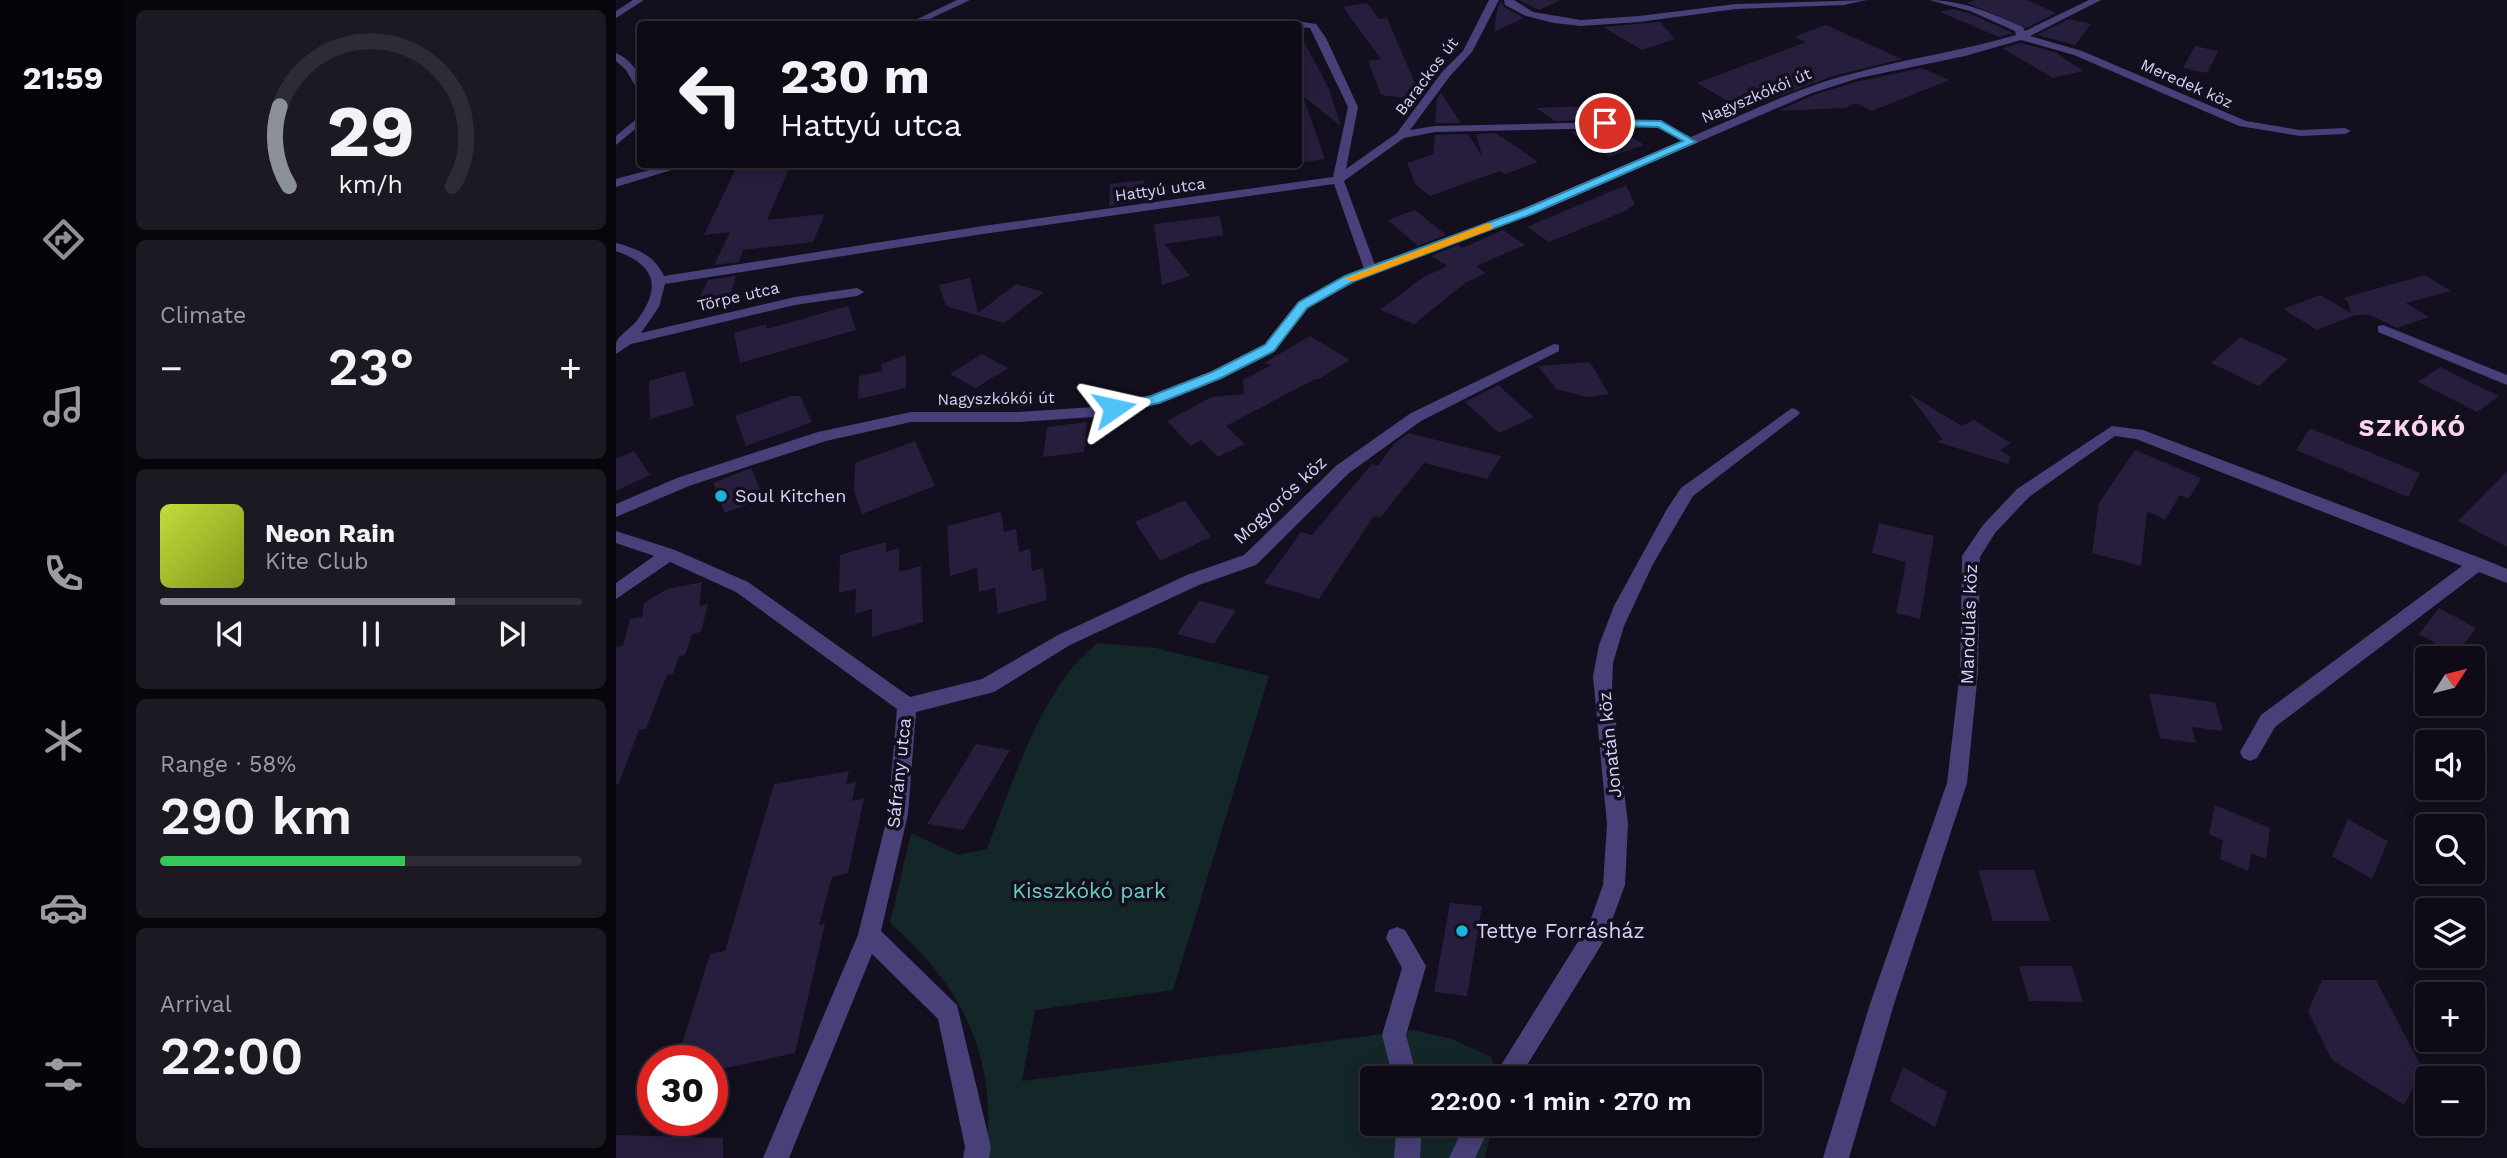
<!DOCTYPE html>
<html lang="en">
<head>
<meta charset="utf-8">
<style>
	body { margin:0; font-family:"Work Sans",sans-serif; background:#1c1923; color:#f1f3f6; height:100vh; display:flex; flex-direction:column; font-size:26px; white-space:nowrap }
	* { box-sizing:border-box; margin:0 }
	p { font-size:23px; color:#9b9ba1 }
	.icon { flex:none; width:38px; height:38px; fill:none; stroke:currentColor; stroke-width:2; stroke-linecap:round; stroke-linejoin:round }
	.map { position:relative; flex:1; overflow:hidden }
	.sheet { display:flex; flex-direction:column; gap:10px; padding:10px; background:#08060c; width:490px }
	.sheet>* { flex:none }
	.hud { position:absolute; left:21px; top:21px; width:665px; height:147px; border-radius:7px; box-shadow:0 4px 18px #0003,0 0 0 2px #2e2b35; background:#0e0b16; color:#f1f3f6; overflow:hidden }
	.needle { width:46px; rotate:54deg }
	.tools { position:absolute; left:1799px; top:646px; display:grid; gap:14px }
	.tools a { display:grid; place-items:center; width:70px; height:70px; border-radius:7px; background:#0e0b16; box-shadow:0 4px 18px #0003,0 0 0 2px #2e2b35; font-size:35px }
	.speed { position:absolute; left:21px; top:1045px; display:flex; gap:14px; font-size:35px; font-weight:700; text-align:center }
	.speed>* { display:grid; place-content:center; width:91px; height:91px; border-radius:50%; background:#0e0b16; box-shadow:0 4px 18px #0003,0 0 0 2px #2e2b35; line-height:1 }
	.speed .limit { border:10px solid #d22; background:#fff; color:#111 }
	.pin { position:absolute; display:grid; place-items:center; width:60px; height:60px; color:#fff; margin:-30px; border:4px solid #fff; border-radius:50%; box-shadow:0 2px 7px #0007 }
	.me { position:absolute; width:77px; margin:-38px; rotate:79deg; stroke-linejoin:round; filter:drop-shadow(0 0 5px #0008) }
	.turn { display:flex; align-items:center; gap:24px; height:147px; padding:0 28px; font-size:32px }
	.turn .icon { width:91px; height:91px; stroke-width:2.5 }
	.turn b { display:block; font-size:49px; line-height:60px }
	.big { font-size:52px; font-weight:600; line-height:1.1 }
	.sheet .card { flex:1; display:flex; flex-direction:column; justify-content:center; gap:10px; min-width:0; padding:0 24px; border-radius:10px; background:#1c1923 }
	.sheet .dial { align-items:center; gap:0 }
	.dial svg { height:182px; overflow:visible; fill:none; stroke:#2e2b35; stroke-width:7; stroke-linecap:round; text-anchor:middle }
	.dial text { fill:#f1f3f6; stroke:none }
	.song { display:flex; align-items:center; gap:21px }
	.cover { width:84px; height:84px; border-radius:10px; background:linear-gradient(135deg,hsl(70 70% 55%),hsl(70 70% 35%)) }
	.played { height:7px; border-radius:4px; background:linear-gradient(90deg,#8c9099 70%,#2e2b35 70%) }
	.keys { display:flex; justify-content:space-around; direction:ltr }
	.heat { display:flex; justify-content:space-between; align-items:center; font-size:38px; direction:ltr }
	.charge { height:10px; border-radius:5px; background:linear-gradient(90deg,#34c759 58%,#2e2b35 0) }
	.trip { position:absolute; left:744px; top:1066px; width:402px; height:70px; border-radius:7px; background:#0e0b16; box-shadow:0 4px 18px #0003,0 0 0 2px #2e2b35; font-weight:600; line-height:70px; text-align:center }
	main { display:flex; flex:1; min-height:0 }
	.tabs { display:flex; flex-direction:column; width:126px; justify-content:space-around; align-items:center; background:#060409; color:#9b9ba1 }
	.tabs .icon { width:49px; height:49px }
	.tabs .selected { color:#8c9099 }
	.tabs b { font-size:32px; color:#f1f3f6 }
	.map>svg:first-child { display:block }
	.green { fill:#132628 }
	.building { fill:#271d3d }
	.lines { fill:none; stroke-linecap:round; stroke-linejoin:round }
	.minor { fill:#484078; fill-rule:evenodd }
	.route { fill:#4fc3f7; stroke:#337fa1; stroke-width:2 }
	.slow { fill:#f59e0b }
	.poi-dot { fill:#1bb4dc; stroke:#130f1e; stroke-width:2.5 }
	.labels { text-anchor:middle; stroke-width:7; stroke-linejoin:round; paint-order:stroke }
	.far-street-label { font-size:16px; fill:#dbd2f9; stroke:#130f1e }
	.poi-label { font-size:18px; fill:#dbd2f9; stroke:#130f1e; text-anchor:start }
	.street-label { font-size:18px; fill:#dbd2f9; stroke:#130f1e }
	.near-park-label { font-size:21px; fill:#68d0c2; stroke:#130f1e }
	.near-poi-label { font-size:21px; fill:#dbd2f9; stroke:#130f1e; text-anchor:start }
	.district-label { font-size:24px; font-weight:bold; letter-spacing:2px; fill:#fad4e8; stroke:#130f1e }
</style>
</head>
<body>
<main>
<nav class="tabs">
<b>21:59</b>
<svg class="icon selected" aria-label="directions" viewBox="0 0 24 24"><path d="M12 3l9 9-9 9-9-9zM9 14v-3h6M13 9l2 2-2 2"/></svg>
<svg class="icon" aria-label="music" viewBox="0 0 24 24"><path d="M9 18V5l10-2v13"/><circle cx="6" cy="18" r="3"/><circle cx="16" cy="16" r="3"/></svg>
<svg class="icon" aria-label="phone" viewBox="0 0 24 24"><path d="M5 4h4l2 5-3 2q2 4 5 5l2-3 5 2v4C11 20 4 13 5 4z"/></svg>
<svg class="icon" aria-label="climate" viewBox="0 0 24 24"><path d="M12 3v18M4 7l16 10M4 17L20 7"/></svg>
<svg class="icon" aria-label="car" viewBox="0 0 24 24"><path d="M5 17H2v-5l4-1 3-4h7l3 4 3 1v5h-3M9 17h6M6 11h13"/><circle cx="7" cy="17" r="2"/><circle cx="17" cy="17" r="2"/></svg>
<svg class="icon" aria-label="filters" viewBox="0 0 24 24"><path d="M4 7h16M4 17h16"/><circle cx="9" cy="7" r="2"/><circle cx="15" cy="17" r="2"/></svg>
</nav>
<section class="sheet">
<div class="card dial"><svg viewBox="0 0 100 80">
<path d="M14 69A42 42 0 1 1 86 69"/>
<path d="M14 69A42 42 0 0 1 10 34" stroke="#8c9099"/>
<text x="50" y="56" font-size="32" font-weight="700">29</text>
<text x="50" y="72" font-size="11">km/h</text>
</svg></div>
<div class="card"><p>Climate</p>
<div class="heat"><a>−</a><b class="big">23°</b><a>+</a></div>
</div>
<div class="card">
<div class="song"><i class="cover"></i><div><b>Neon Rain</b><p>Kite Club</p></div></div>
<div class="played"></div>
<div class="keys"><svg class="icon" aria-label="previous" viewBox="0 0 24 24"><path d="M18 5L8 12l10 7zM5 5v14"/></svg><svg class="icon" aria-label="pause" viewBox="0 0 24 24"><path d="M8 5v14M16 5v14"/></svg><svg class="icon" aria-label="next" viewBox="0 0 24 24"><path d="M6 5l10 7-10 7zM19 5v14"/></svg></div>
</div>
<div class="card"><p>Range · 58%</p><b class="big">290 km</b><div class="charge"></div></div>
<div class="card"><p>Arrival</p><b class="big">22:00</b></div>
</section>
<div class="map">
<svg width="1891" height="1158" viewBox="0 0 1891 1158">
	<rect width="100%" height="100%" fill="#130f1e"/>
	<!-- green -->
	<path class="green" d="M481,643L540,648L653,676L557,990L419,1010L406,1081L797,1030L836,1039L875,1057L882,1078H756V1124H877L869,1158H370C382,1058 348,988 274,923L295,833L342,855L371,849C394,788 415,723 454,670C462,661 472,652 481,643Z"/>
	<!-- building -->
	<g class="building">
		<path d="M903,0H945L923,10Z"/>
		<path d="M1359,0H1411L1440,13L1410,28L1351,3Z"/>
		<path d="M885,1L888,7L908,18L878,32L881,10Z"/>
		<path d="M751,3L763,19L771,18L805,97L797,102L792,95L789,98L765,95L752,61L765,59L727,7Z"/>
		<path d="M1335,9L1353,13L1397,33L1383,37L1324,12Z"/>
		<path d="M1453,19L1475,24L1459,45L1421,35Z"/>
		<path d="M1044,22L1059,39L1026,50L987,27Z"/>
		<path d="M1210,25L1286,59L1217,76L1126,110L1081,83L1190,42L1178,37Z"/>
		<path d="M682,30L713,89L725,126L687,96L709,159L682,163Z"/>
		<path d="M1405,43L1441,53L1467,71L1437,78L1386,48Z"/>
		<path d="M1579,46L1602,51L1591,73L1567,68Z"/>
		<path d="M1306,68L1333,80L1256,111L1240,103L1229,108L1162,111L1197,95L1244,81Z"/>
		<path d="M825,93L845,123H819L821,99Z"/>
		<path d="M968,106L988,120L939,121L920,108Z"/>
		<path d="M1005,130L1028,145L993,157L955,132Z"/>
		<path d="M880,133L922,162L889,174L884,171L814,196L800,185L791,163L817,154L819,135L852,134L866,156L860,134Z"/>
		<path d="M122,164H175L151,220L209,214L197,242L127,250L123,262L98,265L114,232L88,235Z"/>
		<path d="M528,180L531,200L493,206L494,184Z"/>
		<path d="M1010,185L1019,205L1012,208L1014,209L933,242L911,227Z"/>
		<path d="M799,210L830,235L802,246L772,220Z"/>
		<path d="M604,216L607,235L549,244L574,276L546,285L538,224Z"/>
		<path d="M887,230L909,245L860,266L870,273L849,283L798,324L764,310L806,278L831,266L815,256L842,245L846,248Z"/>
		<path d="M1809,275L1835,291L1790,303L1813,317L1781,328L1752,314L1736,316L1701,330L1667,309L1704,295L1735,313L1732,302L1728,299L1731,297Z"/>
		<path d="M120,276L113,299L80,305L92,280Z"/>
		<path d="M354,278L362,313L400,284L428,292L388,323L330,306L323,285Z"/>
		<path d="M232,306L240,330L124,363L118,333L150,324L151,329Z"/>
		<path d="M694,336L734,360L701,380L699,379L610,426L629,444L602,457L585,440L575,446L551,421L596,397L628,394L627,380L656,365L648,363Z"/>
		<path d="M1624,337L1672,359L1643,386L1595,363Z"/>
		<path d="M366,354L392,368L360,388L334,374Z"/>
		<path d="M290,355V388L242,399L243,376L266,371L265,364Z"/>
		<path d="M974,362L993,394L970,397L940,389L922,366Z"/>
		<path d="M1824,367L1883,396L1861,412L1802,382Z"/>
		<path d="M69,371L78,406L34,419L33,381Z"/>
		<path d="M882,385L918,417L883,433L849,402Z"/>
		<path d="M1293,394L1346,426L1358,420L1395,443L1384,450L1395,457L1392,464L1321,442L1326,439Z"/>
		<path d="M175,396H184L196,422L130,446L119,416Z"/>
		<path d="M471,422L468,452L427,457L431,427Z"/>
		<path d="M1694,428L1804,473L1792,497L1680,450Z"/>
		<path d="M792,433L885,456L871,479L808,463L764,518L758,516L703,599L648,583L685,532L696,535L756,464L762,466L778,444Z"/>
		<path d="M299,441L319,486L246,514L238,491L239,463Z"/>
		<path d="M1519,450L1585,478L1573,499L1564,495L1549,520L1531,511L1525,566L1476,553L1483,503Z"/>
		<path d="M18,451L34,475L0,491V459Z"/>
		<path d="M135,468L148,498L109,513L97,483Z"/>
		<path d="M1891,471V547L1842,521Z"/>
		<path d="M569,500L595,537L544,561L519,522Z"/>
		<path d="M385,512L388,532L400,529L403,552L414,549L416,571L427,568L431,600L382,614L379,588L363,592L361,568L334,576L331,526Z"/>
		<path d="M1263,523L1318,536L1304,619L1280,613L1290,562L1256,553Z"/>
		<path d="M270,542V552L283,548V572L305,566L307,622L256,637V609L239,614L240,589L223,593L224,555Z"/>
		<path d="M86,582L83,606L92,604L85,632L76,634L69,655L63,656L57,674L51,675L30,729L23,730L2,785L0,784V647L7,646L14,619L26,617L28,603L51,589Z"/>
		<path d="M583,601L620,610L598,644L561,634Z"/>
		<path d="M1823,608L1860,628L1840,655L1803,634Z"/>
		<path d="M1533,693L1599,702L1607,731L1576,727L1580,743L1544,738Z"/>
		<path d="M360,744L394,750L347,830L311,824Z"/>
		<path d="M233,771L230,784L240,782L236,801L248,798L232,873L216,877L203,925L209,924L179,1053L96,1071V1060H61L94,954L109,951L158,784Z"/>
		<path d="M1599,805L1654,828L1650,859L1635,853L1632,871L1604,859L1607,840L1593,834Z"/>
		<path d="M1732,819L1772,841L1756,879L1716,856Z"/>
		<path d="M1362,870H1418L1434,921H1377Z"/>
		<path d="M834,903L866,906L851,996L818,992Z"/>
		<path d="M1403,966H1456L1467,1002L1413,1001Z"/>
		<path d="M1706,980H1760L1807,1070L1788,1105L1716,1060L1692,1011Z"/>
		<path d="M1287,1067L1331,1092L1319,1127L1274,1101Z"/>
		<path d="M0,1135L107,1138V1158H0Z"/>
	</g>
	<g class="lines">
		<!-- minor -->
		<g class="minor">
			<path d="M17,0H28L0,18V11Z"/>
			<path d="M341,0H354L303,24H291Z"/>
			<path d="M873,0H883L856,52L834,76L794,130L819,126L1045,121L1075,137C1129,114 1182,87 1239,73C1292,58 1347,51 1400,35L1399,31L1354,11L1313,0C1348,0 1376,14 1407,27L1409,31L1473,0H1485L1414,36L1466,51L1630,121L1684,130L1729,128L1735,131L1729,134L1684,136L1623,126L1458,55L1405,40L1349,56L1243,78L1196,93L916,214L739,282L692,308L658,351L605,378L543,403L478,417L403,422H295L210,441L73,486L0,517V504L61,478L202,432L295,412H403L478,407L535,396L595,372L648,345L682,302L748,269L718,184L367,234L49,284L43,307L25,333L179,297L241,288L248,292L241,296L179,305L15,344L0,354C0,351 0,347 0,343C2,336 14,328 19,323C46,289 41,265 0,251V243C22,249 38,255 48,276L367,226L717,177L732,107L694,28L682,27V24H647L648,22L674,20L700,24L710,38L742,107L730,169L781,133L826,72L847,51ZM1043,127L1066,141L908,208L759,265L728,181L788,138L819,132Z"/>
			<path d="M888,0H898L917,12L965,20L1023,16L1120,4L1251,0L1228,5L1120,9L1023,22L965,26L938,23L910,16L889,5Z"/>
			<path d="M0,53C15,60 24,71 24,88L20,87L10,70L0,61Z"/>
			<path d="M24,116V125L0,145V136Z"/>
			<path d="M55,164H75L0,187V179Z"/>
			<path d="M1767,325L1891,375V385L1762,332V326Z"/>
			<path d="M938,344L943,345V351L805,421L733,473L640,565L583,585L454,645L378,692L300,712L292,814L265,931L341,1005L375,1147L373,1158H347L349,1147L322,1019L256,954L173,1158H147L242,935L272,814L281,709L120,592L54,562L0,599V583L38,556L0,543V531L59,550L132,582L294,697L366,679L442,635L571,575L628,555L721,465L795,413Z"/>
			<path d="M1176,408L1181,410L1184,413L1181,416L1077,496L1037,564L1008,626L997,663L996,688L1012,824L1009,885L989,939L903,1078H877L973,924L987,885L991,824L977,676L983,645L998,606L1051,509L1065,488Z"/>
			<path d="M1496,426L1527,430L1867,559L1891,569V583L1863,572L1659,727L1641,758L1634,761L1627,758L1624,752L1645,715L1846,566L1520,439L1499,436L1413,497L1379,533L1364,557L1362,672L1351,783L1278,1004L1233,1158H1207L1254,1004L1331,783L1344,672L1346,556L1367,525L1401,489Z"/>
			<path d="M781,927L789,930L810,966L790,1035L801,1078H777L766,1035L786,968L770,938L773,930Z"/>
			<path d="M781,1124H806L804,1158H778Z"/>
			<path d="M849,1124H875L859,1158H833Z"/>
		</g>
	</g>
	<!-- route -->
	<path class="route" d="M989,120L1045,121L1080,142L916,214L738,281L691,308L658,351L605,378L543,403L498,413L491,408L493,405L535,396L596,372L649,345L683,302L729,276L909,209L1067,141L1042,127L985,125L984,123Z"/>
	<!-- slow -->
	<path class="slow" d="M872,223L877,227L876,229L738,281L728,279Z"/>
	<!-- markers -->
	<g class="poi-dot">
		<circle cx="105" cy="496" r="7"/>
		<circle cx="846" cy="931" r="7"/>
	</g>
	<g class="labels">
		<!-- far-street labels -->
		<g class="far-street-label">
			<text transform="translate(810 76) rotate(-53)" y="6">Barackos út</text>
			<text transform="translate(1571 83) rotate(24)" y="6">Meredek köz</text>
			<text transform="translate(1140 95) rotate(-23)" y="6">Nagyszkókói út</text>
			<text transform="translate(544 189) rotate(-8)" y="6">Hattyú utca</text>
			<text transform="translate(122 296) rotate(-13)" y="6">Törpe utca</text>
			<text transform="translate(380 398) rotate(-1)" y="6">Nagyszkókói út</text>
		</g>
		<!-- poi labels -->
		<g class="poi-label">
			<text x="119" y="502">Soul Kitchen</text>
		</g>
		<!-- street labels -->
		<g class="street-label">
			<text transform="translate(664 500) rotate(-43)" y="6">Mogyorós köz</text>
			<text transform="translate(1353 624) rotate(-88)" y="6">Mandulás köz</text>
			<text transform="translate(994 745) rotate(-96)" y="6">Jonatán köz</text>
			<text transform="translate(283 773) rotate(-84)" y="6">Sáfrány utca</text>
		</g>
		<!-- near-park labels -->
		<g class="near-park-label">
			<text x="473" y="898">Kisszkókó park</text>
		</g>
		<!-- near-poi labels -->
		<g class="near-poi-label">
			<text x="860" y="938">Tettye Forrásház</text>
		</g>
		<!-- district labels -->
		<g class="district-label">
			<text x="1797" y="436">SZKÓKÓ</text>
		</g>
	</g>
</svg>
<div class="tools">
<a><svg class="needle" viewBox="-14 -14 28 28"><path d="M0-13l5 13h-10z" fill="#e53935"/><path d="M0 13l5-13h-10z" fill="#9b9ba1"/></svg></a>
<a><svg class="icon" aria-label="sound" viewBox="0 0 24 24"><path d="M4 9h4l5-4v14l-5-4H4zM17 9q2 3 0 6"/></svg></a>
<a><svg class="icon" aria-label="search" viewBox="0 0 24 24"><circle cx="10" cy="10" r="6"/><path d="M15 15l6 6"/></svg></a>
<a><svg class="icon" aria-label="layers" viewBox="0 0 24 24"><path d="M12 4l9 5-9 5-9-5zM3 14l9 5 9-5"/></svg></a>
<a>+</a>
<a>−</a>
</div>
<div class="speed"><div class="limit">30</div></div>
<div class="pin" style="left:989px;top:123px;background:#d93025"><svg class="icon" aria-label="arrive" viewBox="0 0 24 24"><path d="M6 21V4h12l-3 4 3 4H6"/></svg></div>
<svg class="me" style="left:498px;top:408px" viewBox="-20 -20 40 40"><path d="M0-17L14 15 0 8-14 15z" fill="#4fc3f7" stroke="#fff" stroke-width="4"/></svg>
<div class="trip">22:00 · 1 min · 270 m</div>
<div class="hud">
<div class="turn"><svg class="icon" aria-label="left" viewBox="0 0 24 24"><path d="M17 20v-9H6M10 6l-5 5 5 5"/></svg><div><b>230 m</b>Hattyú utca</div></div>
</div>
</div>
</main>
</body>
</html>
